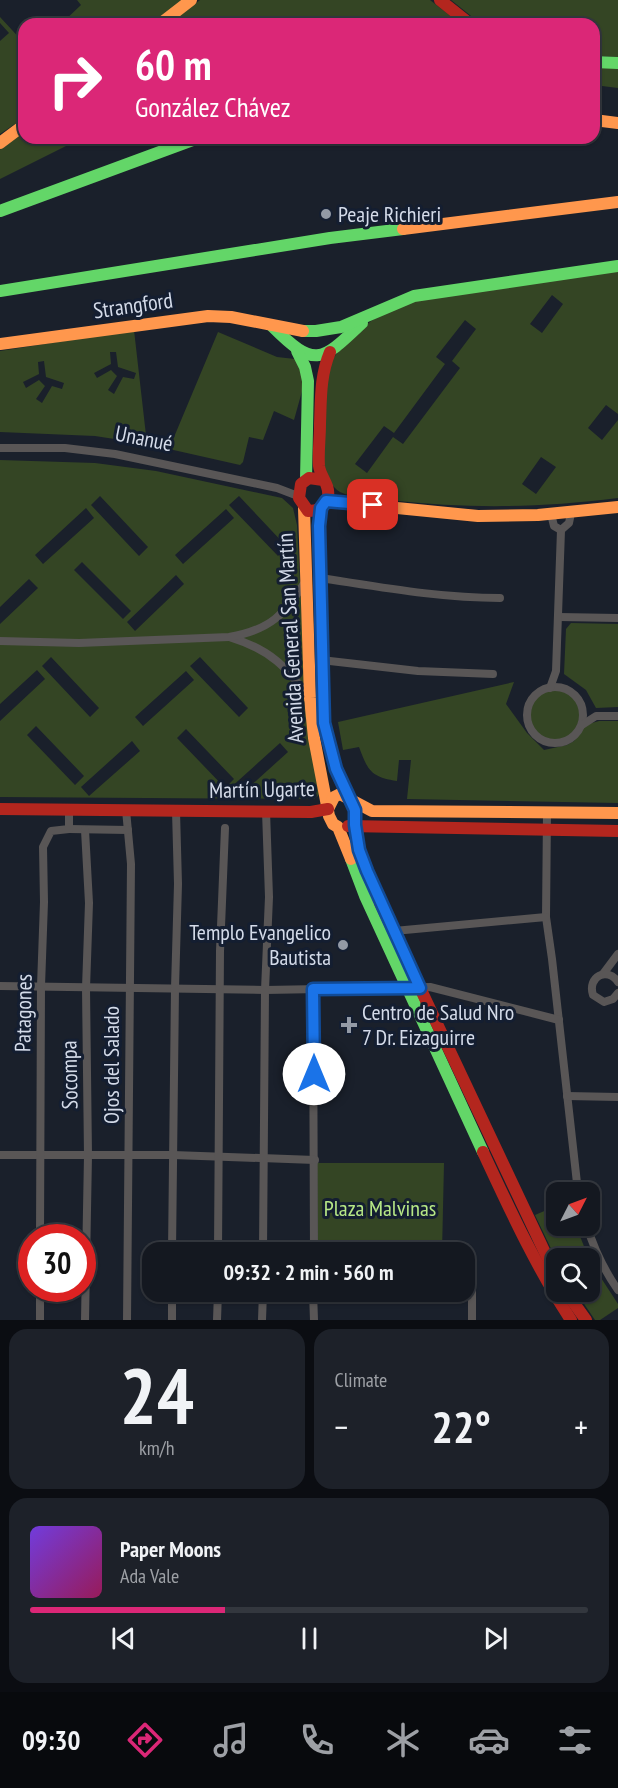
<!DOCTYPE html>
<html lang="en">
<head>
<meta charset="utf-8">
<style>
	body { margin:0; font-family:"PT Sans Narrow",sans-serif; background:#1d2129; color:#f1f3f6; height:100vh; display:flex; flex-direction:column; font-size:22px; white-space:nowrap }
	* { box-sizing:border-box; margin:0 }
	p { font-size:20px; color:#9da0a5 }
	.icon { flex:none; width:33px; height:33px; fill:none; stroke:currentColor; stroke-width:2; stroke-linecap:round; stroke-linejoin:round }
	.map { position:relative; height:1320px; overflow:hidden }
	.panel { display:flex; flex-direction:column; gap:9px; padding:9px; background:#0b0d12; flex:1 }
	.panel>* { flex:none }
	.hud { position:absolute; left:18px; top:18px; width:582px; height:126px; border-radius:18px; box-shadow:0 2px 4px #0004,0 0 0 2px #33373e; background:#db2777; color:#fff; overflow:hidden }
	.needle { width:39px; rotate:48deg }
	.tools { position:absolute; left:546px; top:1182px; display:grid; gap:12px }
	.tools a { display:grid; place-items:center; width:54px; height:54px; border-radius:12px; background:#141820; box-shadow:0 2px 4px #0004,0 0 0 2px #33373e; font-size:30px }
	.speed { position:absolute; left:18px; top:1224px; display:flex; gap:12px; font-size:30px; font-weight:700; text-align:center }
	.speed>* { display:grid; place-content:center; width:78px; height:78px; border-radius:50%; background:#141820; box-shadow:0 2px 4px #0004,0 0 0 2px #33373e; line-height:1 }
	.speed .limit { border:9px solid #d22; background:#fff; color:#111 }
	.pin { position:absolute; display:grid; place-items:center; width:51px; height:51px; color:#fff; margin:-26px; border-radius:12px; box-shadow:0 3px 9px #0006 }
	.me { position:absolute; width:66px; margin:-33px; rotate:0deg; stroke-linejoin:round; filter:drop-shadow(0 0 4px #0008) }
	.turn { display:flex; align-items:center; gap:21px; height:126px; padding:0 18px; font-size:27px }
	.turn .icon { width:78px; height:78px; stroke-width:2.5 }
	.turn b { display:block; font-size:42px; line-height:51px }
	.big { font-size:45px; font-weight:600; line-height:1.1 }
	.panel .tile { flex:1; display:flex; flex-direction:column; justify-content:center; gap:9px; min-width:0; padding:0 21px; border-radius:18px; background:#1d2129 }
	.panel .dial { align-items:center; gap:0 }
	.dial b { font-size:78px; line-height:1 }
	.song { display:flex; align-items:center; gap:18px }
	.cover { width:72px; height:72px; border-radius:9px; background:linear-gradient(135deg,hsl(260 70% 55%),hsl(330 70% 35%)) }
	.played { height:6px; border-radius:3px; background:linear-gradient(90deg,#db2777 35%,#33373e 35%) }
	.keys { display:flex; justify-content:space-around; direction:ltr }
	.heat { display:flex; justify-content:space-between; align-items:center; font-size:33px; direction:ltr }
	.panel .tiles { flex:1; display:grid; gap:9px; grid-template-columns:1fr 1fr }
	.tile:last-child { grid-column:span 2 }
	.trip { position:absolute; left:142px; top:1242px; width:333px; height:60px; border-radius:18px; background:#141820; box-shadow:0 2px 4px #0004,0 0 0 2px #33373e; font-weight:600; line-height:60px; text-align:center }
	.menu { display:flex; height:96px; justify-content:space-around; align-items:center; background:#080a0d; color:#9da0a5 }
	.menu .icon { width:42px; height:42px }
	.menu .active { color:#db2777 }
	.menu b { font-size:27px; color:#f1f3f6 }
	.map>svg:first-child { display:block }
	.green { fill:#344524; fill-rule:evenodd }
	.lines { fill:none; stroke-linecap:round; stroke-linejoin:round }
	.street { stroke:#595656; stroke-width:8 }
	.fast { stroke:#63d668; stroke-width:12 }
	.slow { stroke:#ff974d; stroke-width:12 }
	.jam { stroke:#b3261e; stroke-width:12 }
	.route-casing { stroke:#114b97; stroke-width:15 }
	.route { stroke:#1a73e8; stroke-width:10 }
	.poi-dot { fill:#939aa6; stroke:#141e31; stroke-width:2 }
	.labels { text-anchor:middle; stroke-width:6; stroke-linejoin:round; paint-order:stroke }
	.poi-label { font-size:22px; fill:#d4dbe9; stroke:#141e31; text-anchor:start }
	.street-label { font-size:22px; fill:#d4dbe9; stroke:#141e31 }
	.park-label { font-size:22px; fill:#b7e886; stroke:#141e31 }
</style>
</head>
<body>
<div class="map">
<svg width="618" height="1320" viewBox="0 0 618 1320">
	<rect width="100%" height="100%" fill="#1a202b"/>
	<!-- green -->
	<g class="green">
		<path d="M77,0H183L151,24H79L76,21L73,24H61L81,5Z"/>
		<path d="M200,0H430L461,24H169Z"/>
		<path d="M451,0H618V57L594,56V24H481Z"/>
		<path d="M0,17L24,43V118L0,134V41L9,33L0,23Z"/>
		<path d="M594,68H618V88L594,85Z"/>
		<path d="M24,131V138H82L0,179V149Z"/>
		<path d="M618,270V414L606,405L588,428L602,440L618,420V498C537,508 471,509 390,500C375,498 354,499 340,492C332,487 327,478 323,471L324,381L332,360L343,345L371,321L399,305L427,298ZM552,295L563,304L542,333L530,324ZM465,320L476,329L452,361L460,368L403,444L393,437L367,473L355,464L384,426L394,433L445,364L436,357ZM541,457L556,467L536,494L522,484Z"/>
		<path d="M134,330L147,444L95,436L0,432V351ZM110,352H116L118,367L136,373L134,379L123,377L114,394L108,390L117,376L111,370L97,378L94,373L111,364ZM44,361L46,377L64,383L62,389L52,386L42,403L36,399L45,386L39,380L26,388L23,382L39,374L38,362Z"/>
		<path d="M218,332L277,357L295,359L299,362L304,384L294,420L274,411L263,440L249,437L243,462L240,465L169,449Z"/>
		<path d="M0,460L95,463L156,471L282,498L293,508L297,525L307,715L320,790L318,796L314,799L0,797V721L45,679L37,670L0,704V624L38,588L29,579L0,607ZM100,496L148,547L139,556L91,505ZM239,496L287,547L278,556L229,505ZM86,508L94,518L43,564L35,555ZM226,509L234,518L183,564L175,555ZM82,562L131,611L123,619L74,570ZM176,575L184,584L135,631L127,622ZM51,657L99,708L90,717L42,666ZM200,657L248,708L239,717L190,666ZM186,671L194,680L143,726L135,717ZM36,726L84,776L75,785L27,735ZM186,729L234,779L225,788L177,738ZM132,741L140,751L89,796L81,787ZM280,743L288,752L237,798L229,789Z"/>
		<path d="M571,623L618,624V707L596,708L586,690L564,674L566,629Z"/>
		<path d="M514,682L506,704L527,733L544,750L567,745L574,741L585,725L599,721H618V803L407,799L411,760H399L397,781C371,777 368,771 359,747L343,750L338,722Z"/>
		<circle cx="554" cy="715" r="26"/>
		<path d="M317,1163H444L442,1252H318Z"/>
		<path d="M556,1206V1226H576L587,1254L579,1258L556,1259L535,1215Z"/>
		<path d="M590,1261L618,1304V1308L600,1320H595L576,1292H590Z"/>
	</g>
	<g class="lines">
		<!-- street -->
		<g class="street">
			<path d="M0,448H65L115,454L277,488L298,496"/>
			<path d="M551,514L554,526L561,530"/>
			<path d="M561,530L569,523L571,513"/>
			<path d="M320,578C380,587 439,598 500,598"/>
			<path d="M559,617L618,618"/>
			<path d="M232,638C271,650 286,667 310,698"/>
			<path d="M0,641L79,643L229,637C271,630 285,614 307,579"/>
			<path d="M321,660L418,671L493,674"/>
			<circle cx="555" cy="715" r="28"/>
			<path d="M550,688L556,671L561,530"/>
			<path d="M582,725L596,716H618"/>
			<path d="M126,810L131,864L127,1320"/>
			<path d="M547,813L546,917L552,959L578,1192"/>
			<path d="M69,829L128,830"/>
			<path d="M394,931L546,917"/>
			<path d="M603,974L618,954"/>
			<path d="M618,982C607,966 587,977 593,995L604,1002L613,999L618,993"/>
			<path d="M0,986L265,990L430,987L559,1020"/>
			<path d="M313,989L314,1252"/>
			<path d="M567,1096L618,1097"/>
			<path d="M0,1155H173L315,1160"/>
			<path d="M587,1226C594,1249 604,1270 618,1290"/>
			<path d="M40,1238L41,986L44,902L43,847L51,831L69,829V809"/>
			<path d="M172,1252L175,988L178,884L176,811"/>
			<path d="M218,1252L220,951L225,828"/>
			<path d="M263,1252L265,990L269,897L266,811"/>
			<path d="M472,1291V1320"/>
			<path d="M313,1292L314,1320"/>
			<path d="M40,1320V1288"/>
			<path d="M85,1320L88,1155L86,988L89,903L85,830"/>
			<path d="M172,1320V1292"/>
			<path d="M217,1320L218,1292"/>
			<path d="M262,1320L263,1292"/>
		</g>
		<!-- fast -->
		<g class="fast">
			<path d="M594,62L618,63"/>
			<path d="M0,211L198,138"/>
			<path d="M0,291L330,238L403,229"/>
			<path d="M272,326C315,369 321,362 362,323"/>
			<path d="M303,331H316L341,327L414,296L618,266"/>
			<path d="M297,351L305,367L308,381L306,479"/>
			<path d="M351,859L365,896L483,1152"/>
		</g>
		<!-- slow -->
		<g class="slow">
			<path d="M160,24L191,0"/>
			<path d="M594,120L618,123"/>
			<path d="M0,143L24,125"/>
			<path d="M403,229L618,202"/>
			<path d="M0,344L208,316L231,317L303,331"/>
			<path d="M326,501L478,516L538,515L618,507"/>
			<path d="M304,508L310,698L314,738L329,816L333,824L338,827L351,859"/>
			<path d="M321,508L319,526L324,723L336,769L355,810L359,850L380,903"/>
			<path d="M328,809L334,797L340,794L372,811L618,813"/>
		</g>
		<!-- jam -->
		<g class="jam">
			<path d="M440,0L470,24"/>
			<path d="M323,480L309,478L301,484L299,498L308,511C318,511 326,507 328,496C330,485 320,476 319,466C318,452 320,438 320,424C321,399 320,376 330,352"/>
			<path d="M0,809L311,812L328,809"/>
			<path d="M348,826L618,831"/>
			<path d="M380,903L556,1276"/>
			<path d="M483,1152C510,1210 536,1267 571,1320"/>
			<path d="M566,1292L586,1320"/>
		</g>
	</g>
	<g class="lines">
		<!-- route casing -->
		<g class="route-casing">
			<path id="route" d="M314,1074L313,989L420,988L367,871L359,850L355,825V810L336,769L324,723L319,526L321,508L326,501L373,505"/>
		</g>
		<!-- route -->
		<use href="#route" class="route"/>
	</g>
	<!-- markers -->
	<g class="poi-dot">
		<circle cx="326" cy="214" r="6"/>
		<circle cx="343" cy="945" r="6"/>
		<path d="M346 1016h6v6h6v6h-6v6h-6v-6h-6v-6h6z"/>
	</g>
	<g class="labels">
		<!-- poi labels -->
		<g class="poi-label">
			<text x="338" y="222">Peaje Richieri</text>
			<text x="331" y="940" text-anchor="end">Templo Evangelico<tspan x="331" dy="25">Bautista</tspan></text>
			<text x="362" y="1020">Centro de Salud Nro<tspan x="362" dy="25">7 Dr. Eizaguirre</tspan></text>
		</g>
		<!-- street labels -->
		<g class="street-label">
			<text transform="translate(133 305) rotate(-8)" y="8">Strangford</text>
			<text transform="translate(144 438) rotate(11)" y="8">Unanué</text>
			<text transform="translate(290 638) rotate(-93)" y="8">Avenida General San Martín</text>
			<text transform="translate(262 789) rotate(-1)" y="8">Martín Ugarte</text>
			<text transform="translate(23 1013) rotate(-89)" y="8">Patagones</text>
			<text transform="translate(111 1065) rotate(-90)" y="8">Ojos del Salado</text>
			<text transform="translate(69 1075) rotate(-91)" y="8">Socompa</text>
		</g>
		<!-- park labels -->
		<g class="park-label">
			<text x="380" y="1216">Plaza Malvinas</text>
		</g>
	</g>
</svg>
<div class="tools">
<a><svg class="needle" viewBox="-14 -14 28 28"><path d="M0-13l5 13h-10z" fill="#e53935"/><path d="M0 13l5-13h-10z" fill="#9da0a5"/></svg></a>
<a><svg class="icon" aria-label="search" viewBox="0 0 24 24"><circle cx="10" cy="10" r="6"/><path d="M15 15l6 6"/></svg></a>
</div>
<div class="speed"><div class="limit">30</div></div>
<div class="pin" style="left:373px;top:505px;background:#d93025"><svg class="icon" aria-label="arrive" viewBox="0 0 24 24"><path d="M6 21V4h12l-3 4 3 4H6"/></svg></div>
<svg class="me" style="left:314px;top:1074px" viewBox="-20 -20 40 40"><circle r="19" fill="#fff"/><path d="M0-13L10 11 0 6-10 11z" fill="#1a73e8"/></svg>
<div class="trip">09:32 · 2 min · 560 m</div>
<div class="hud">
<div class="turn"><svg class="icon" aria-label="right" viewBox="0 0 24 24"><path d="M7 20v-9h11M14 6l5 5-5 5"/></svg><div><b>60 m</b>González Chávez</div></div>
</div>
</div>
<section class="panel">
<div class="tiles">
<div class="tile dial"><b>24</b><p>km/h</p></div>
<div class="tile"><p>Climate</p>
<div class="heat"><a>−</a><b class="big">22°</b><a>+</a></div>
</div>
<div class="tile">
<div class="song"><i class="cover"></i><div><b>Paper Moons</b><p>Ada Vale</p></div></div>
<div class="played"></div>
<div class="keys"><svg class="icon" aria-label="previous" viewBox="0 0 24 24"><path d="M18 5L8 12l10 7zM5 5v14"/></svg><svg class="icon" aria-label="pause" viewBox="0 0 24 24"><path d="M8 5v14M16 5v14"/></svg><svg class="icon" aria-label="next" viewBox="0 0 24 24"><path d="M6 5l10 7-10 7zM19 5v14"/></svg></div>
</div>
</div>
</section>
<nav class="menu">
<b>09:30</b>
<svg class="icon active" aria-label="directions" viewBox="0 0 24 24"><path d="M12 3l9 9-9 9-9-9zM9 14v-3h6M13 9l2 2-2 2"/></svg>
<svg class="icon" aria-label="music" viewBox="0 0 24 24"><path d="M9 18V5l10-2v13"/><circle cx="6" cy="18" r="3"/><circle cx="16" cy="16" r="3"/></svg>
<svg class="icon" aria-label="phone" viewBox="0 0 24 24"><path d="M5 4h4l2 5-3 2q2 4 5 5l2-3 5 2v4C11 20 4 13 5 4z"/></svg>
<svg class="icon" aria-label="climate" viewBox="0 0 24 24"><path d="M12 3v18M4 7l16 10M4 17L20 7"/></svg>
<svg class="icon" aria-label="car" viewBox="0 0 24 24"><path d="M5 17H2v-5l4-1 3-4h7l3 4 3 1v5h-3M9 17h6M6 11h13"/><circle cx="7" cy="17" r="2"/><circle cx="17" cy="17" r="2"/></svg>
<svg class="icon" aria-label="filters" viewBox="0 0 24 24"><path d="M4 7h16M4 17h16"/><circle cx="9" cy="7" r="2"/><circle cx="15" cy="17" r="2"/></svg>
</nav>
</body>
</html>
